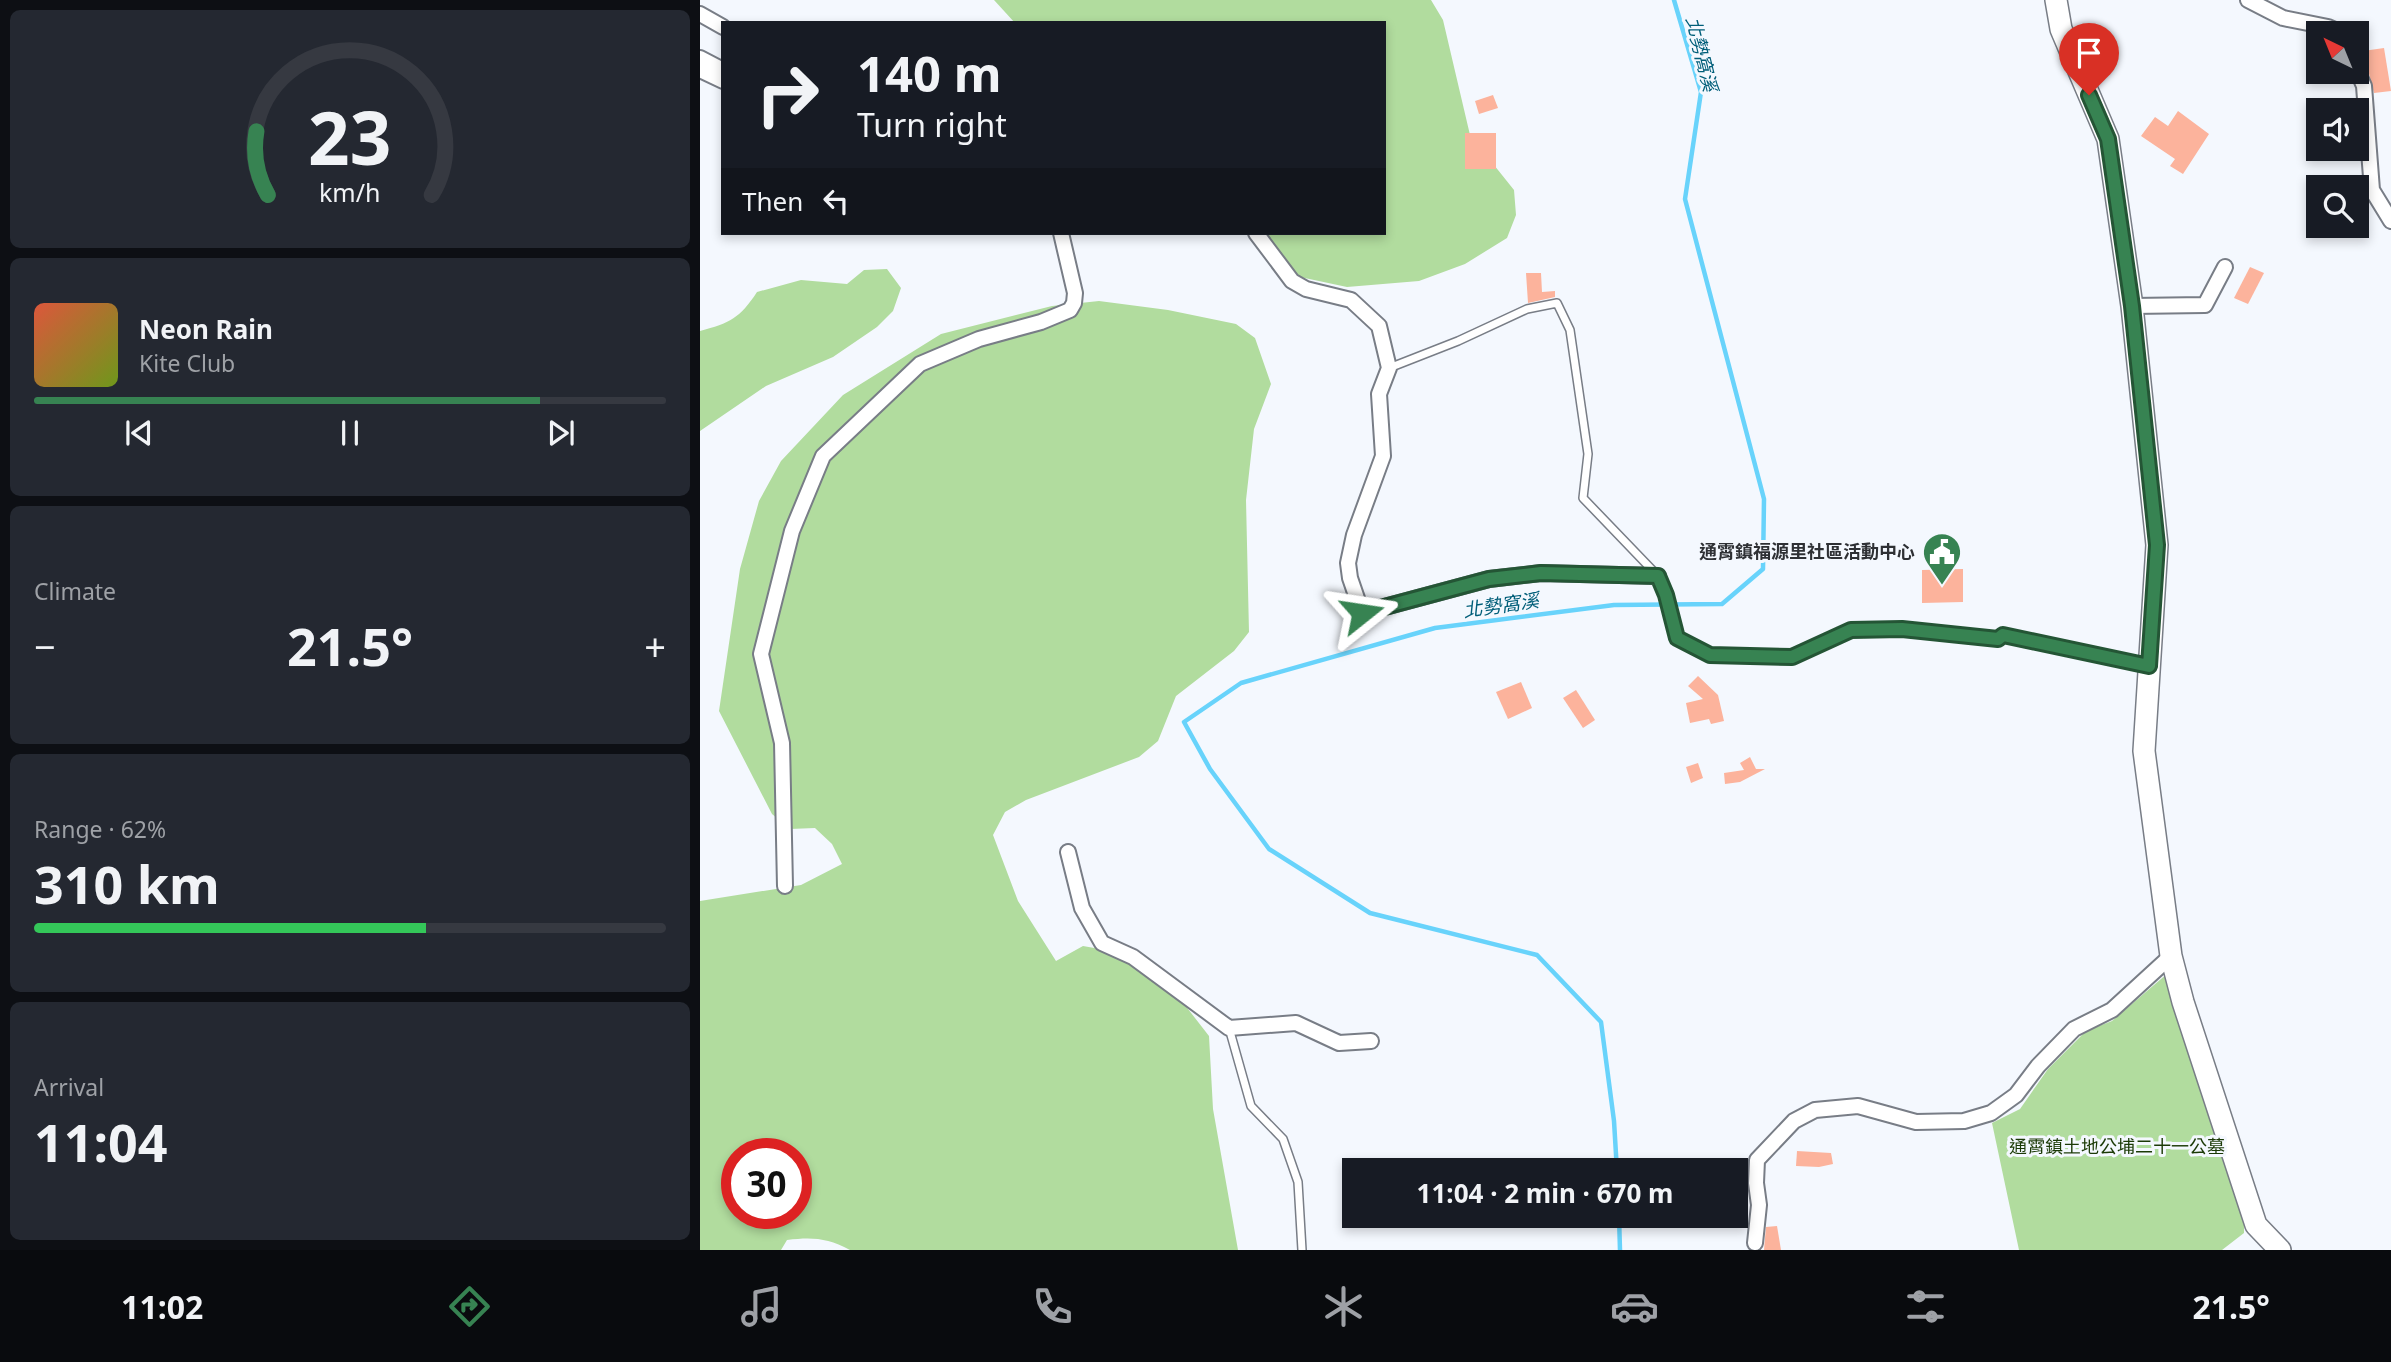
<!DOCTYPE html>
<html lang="en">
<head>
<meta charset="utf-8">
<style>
	body { margin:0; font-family:"Noto Sans","Noto Sans TC",sans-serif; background:#242831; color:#f1f3f6; height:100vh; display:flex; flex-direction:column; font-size:26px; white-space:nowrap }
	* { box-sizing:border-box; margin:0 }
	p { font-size:23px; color:#9ea1a6 }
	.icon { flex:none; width:38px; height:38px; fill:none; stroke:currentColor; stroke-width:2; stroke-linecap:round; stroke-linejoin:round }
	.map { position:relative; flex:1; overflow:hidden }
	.panel { display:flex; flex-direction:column; gap:10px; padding:10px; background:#0d0f14; width:700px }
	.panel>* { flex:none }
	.banner { position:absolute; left:21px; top:21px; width:665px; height:214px; border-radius:0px; box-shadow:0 4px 10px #0003; background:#171b24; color:#f1f3f6; overflow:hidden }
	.needle { width:46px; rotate:317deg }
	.buttons { position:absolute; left:1606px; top:21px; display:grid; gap:14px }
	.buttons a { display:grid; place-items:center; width:63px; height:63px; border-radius:0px; background:#171b24; box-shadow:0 4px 10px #0003; font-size:35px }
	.speed { position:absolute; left:21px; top:1138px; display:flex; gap:14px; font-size:35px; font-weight:700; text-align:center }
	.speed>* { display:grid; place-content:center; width:91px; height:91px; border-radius:50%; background:#171b24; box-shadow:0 4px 10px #0003; line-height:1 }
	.speed .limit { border:10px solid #d22; background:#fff; color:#111 }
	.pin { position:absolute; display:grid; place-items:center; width:60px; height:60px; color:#fff; margin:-72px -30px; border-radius:50% 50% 50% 0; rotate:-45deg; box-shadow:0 0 7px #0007 }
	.pin .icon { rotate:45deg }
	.me { position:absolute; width:77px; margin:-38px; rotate:75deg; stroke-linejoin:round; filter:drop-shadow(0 0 5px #0008) }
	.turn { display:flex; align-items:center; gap:24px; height:147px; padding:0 21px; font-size:32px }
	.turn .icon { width:91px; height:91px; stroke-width:2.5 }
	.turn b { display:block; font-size:49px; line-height:60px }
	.then { display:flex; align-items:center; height:66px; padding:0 21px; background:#0003; gap:14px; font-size:26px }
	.big { font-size:52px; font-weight:700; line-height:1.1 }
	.panel .tile { flex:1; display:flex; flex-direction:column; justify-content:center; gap:10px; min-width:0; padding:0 24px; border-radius:10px; background:#242831 }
	.panel .dial { align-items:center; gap:0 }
	.dial svg { height:182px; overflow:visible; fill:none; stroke:#363941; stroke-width:7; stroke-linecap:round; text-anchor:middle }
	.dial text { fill:#f1f3f6; stroke:none }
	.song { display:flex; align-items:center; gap:21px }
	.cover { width:84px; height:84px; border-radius:10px; background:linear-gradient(135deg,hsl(10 70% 55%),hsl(80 70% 35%)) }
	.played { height:7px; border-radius:4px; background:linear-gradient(90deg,#378352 80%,#363941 80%) }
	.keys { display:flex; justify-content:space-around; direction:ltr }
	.heat { display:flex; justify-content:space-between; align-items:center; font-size:38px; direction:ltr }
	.charge { height:10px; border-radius:5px; background:linear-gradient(90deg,#34c759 62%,#363941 0) }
	.trip { position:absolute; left:642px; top:1158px; width:406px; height:70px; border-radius:0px; background:#171b24; box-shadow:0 4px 10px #0003; font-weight:700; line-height:70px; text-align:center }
	.menu { display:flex; height:112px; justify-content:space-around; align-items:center; background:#090b0e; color:#9ea1a6 }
	.menu .icon { width:49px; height:49px }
	.menu .current { color:#378352 }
	.menu b { font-size:32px; color:#f1f3f6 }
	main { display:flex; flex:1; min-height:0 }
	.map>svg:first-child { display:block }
	.green { fill:#b1dc9e; fill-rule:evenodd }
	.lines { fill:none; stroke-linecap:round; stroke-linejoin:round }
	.stream { stroke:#68d3fb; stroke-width:4.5 }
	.building { fill:#fcb39c }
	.lane-casing { stroke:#787d86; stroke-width:10 }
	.street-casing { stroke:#787d86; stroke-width:18 }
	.secondary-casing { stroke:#787d86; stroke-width:24 }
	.lane { stroke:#fff; stroke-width:7 }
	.street { stroke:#fff; stroke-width:14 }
	.secondary { stroke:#fff; stroke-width:21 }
	.route-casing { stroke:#245535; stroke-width:18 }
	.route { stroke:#378352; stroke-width:12 }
	.labels { text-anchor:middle; stroke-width:6; stroke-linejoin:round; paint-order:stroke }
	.poi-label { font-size:18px; font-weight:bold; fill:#2e3034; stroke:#f4f8fe; text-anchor:end }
	.park-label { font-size:18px; fill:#1b3a06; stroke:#f4f8fe }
	.water-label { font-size:19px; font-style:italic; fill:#005e79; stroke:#f4f8fe }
</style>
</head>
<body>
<main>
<section class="panel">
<div class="tile dial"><svg viewBox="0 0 100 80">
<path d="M14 69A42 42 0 1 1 86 69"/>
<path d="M14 69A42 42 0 0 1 9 41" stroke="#378352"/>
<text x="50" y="56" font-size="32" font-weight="700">23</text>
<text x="50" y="72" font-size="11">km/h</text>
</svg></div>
<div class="tile">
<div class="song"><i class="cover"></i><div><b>Neon Rain</b><p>Kite Club</p></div></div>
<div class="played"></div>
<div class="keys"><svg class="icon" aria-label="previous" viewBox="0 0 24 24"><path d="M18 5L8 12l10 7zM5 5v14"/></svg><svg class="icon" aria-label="pause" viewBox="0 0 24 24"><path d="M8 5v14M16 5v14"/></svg><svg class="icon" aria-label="next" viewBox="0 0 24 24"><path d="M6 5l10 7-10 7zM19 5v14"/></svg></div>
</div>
<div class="tile"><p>Climate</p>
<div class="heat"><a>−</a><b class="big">21.5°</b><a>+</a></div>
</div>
<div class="tile"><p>Range · 62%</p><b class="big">310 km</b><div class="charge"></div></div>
<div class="tile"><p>Arrival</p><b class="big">11:04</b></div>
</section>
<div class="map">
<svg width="1691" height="1250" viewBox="0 0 1691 1250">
	<rect width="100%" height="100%" fill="#f4f8fe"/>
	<!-- green -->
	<g class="green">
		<path d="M294,0H731L743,20L770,135L814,190L816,215L807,238L765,264L719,281L647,287L600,277L581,261L561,233H684V23H315Z"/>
		<path d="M187,269L201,288L193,311L177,327L133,357L66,386L0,431V331C30,323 40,318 57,292L101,280L147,284L164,270Z"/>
		<path d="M399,301L468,310L536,324L555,338L571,384L554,429L546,500L549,632L534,651L476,696L458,741L439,757L326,800L305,812L293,835L318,901L356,961L383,946L428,954L481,1000L509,1036L513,1109L538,1250H150C127,1238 113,1237 87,1240L81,1250H0V901L101,885L142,864L132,844L115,828L90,829L72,814L19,711L40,569L59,501L81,461L143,395L241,334L352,306ZM37,1153H96V1213H37Z"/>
		<path d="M1468,973L1544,1213V1233L1522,1250H1319L1292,1123L1320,1109L1348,1069L1386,1031L1412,1021Z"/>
	</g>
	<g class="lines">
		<!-- stream -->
		<g class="stream">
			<path d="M917,1171L914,1121L901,1022L837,955L670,913L569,849L510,769L484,722L541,683L735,628L914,605L1022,604L1063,569L1064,499L985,199L1001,92L974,0"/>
			<path d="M919,1216L920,1250"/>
		</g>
	</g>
	<!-- building -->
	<g class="building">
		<path d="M1684,48L1691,91L1674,93L1663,51Z"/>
		<path d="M793,95L798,108L779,114L775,101Z"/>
		<path d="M1478,111L1509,134L1483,174L1470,166L1475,159L1441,136L1455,117L1468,126Z"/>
		<rect x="765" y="133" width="31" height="36"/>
		<path d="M1550,267L1564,273L1548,304L1534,298Z"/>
		<path d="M826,273H841L842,292L855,291V297L828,303Z"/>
		<path d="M1263,569V602L1222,603V570Z"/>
		<path d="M998,676L1018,695L1024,721L1011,724L1009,719L990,723L986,703L1003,699L988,686Z"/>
		<path d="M821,682L832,708L808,719L796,692Z"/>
		<path d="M876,690L895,720L883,728L863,698Z"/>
		<path d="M1050,757L1056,769H1065L1040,782L1025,784L1024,773L1044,770L1040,763Z"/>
		<path d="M998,763L1003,778L991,783L986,767Z"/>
		<path d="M1097,1151L1131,1153L1133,1164L1119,1167L1096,1166Z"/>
		<path d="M1077,1226L1081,1250H1064L1066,1227Z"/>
	</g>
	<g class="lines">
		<!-- lane casing -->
		<g class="lane-casing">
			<g id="lane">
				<path d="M689,368L758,341L827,309L857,303L870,330L888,454L883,498L958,576L966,595L977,638L1010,655L1092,657L1151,630L1202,629L1299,639L1303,635L1448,666"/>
				<path d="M529,1028L551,1106L583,1139L598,1182L602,1250"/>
			</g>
		</g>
		<!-- street casing -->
		<g class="street-casing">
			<g id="street">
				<path d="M1548,0L1583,18L1628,27L1642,33"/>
				<path d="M0,14L23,27"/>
				<path d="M0,58L23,70"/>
				<path d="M0,70L23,81"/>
				<path d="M1657,70L1664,86L1672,190L1691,221"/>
				<path d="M556,233L592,281L606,289L651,300L679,326L689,368L679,394L683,456L654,535L648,563L650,578L662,613L789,579L841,573L958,576"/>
				<path d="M1432,306L1505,305L1525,267"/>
				<path d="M368,852L382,908L402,943L433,957L529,1028L596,1023L639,1043L671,1041"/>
				<path d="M85,886L82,743L61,654L92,531L123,456L220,364L279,339L341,322L370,310L374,303L375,293L361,233"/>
				<path d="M1055,1243L1059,1205L1056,1183L1057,1160L1094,1121L1115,1110L1158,1106L1216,1122L1264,1121L1291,1113L1316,1095L1338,1066L1374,1029L1412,1010L1471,956"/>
			</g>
		</g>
		<!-- secondary casing -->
		<g class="secondary-casing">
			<path id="secondary" d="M1356,0L1361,29L1408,139L1432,306L1457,545L1444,751L1471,956L1483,1002L1556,1225L1580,1250"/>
		</g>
		<!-- lane -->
		<use href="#lane" class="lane"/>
		<!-- street -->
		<use href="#street" class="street"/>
		<!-- secondary -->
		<use href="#secondary" class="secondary"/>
	</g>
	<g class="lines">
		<!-- route casing -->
		<g class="route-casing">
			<path id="route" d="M662,613L789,579L841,573L958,576L966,595L977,638L1010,655L1092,657L1151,630L1202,629L1298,639L1303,635L1449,666L1457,545L1432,306L1408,139L1389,95"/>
		</g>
		<!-- route -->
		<use href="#route" class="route"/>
	</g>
	<!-- icons -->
	<defs>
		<g id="civic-pin" transform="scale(2.0125)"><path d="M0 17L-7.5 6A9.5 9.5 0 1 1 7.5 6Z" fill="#378352" stroke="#f4f8fe"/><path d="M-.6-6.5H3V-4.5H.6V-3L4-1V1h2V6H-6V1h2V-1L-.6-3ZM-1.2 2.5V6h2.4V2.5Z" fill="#fff"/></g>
	</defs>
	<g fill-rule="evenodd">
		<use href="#civic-pin" x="1242" y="552"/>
	</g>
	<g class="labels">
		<!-- poi labels -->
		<g class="poi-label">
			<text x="1215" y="558">通霄鎮福源里社區活動中心</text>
		</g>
		<!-- park labels -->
		<g class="park-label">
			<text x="1417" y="1153">通霄鎮土地公埔二十一公墓</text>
		</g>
		<!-- water labels -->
		<g class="water-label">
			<text transform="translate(1002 54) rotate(76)" y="7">北勢窩溪</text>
			<text transform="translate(801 605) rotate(-8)" y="7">北勢窩溪</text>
		</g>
	</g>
</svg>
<div class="buttons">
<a><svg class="needle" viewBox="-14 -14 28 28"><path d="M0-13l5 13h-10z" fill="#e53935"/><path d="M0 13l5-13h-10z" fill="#9ea1a6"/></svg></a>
<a><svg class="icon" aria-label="sound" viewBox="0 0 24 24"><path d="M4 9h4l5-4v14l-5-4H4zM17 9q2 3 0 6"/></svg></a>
<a><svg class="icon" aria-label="search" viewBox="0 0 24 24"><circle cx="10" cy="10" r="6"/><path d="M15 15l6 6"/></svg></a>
</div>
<div class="speed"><div class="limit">30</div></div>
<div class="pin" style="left:1389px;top:95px;background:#d93025"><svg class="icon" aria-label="arrive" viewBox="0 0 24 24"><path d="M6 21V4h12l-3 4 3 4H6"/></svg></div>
<svg class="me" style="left:662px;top:613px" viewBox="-20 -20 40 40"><path d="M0-17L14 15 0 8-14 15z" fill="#378352" stroke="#fff" stroke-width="4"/></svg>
<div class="trip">11:04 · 2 min · 670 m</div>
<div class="banner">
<div class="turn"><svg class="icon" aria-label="right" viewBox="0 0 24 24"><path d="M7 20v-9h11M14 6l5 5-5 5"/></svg><div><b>140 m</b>Turn right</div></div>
<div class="then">Then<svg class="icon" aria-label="left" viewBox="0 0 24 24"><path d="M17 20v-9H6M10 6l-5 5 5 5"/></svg></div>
</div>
</div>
</main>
<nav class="menu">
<b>11:02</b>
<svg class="icon current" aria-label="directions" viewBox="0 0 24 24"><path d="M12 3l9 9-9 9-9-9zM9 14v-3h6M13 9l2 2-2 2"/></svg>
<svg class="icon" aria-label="music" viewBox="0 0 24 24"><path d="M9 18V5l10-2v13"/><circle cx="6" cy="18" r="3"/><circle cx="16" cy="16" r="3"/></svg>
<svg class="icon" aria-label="phone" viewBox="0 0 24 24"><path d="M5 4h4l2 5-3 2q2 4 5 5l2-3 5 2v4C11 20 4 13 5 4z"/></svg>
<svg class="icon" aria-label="climate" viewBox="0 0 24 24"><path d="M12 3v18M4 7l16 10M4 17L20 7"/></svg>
<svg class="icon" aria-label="car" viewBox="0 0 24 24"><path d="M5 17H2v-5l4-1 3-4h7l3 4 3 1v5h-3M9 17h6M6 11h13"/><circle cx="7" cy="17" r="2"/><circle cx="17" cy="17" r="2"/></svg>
<svg class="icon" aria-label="filters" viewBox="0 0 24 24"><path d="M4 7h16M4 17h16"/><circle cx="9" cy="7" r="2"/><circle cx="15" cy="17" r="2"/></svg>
<b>21.5°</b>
</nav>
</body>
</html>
